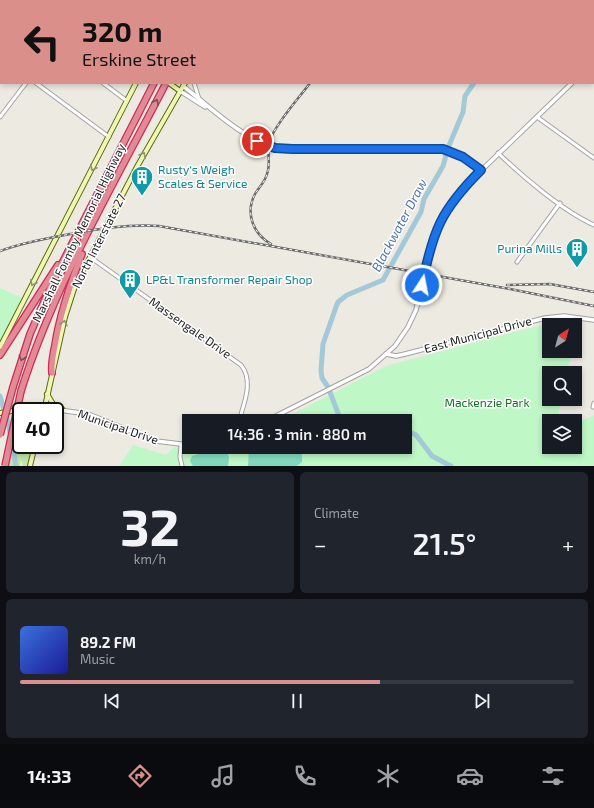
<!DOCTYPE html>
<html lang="en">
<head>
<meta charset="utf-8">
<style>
	body { margin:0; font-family:"Exo 2",sans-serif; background:#20242c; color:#f1f3f6; height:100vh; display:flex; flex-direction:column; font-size:15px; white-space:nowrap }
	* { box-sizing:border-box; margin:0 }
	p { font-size:13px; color:#9ea1a6 }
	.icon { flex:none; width:22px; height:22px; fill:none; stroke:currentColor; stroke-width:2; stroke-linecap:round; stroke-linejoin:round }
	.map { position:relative; height:466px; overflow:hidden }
	.sheet { display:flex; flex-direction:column; gap:6px; padding:6px; background:#0d0f14; flex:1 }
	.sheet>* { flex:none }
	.hud { position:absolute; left:0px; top:0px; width:594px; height:84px; box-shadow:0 2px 6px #0003; background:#db8f8b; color:#111; overflow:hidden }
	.needle { width:26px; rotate:36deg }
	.fabs { position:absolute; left:542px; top:318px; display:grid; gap:8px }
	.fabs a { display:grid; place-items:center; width:40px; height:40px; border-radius:0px; background:#171b24; box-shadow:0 2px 6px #0003; font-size:20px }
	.speed { position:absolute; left:12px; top:402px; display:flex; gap:8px; font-size:20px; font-weight:700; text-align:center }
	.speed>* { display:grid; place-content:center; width:52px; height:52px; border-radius:50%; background:#171b24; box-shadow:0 2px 6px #0003; line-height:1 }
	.speed .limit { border:2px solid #111; border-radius:6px; background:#fff; color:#111 }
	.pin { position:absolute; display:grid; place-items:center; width:34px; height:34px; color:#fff; margin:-17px; border:2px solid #fff; border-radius:50%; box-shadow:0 1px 4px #0007 }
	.me { position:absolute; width:44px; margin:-22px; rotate:11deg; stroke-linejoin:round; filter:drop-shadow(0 0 3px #0008) }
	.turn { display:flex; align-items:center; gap:14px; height:84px; padding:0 16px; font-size:18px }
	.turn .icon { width:52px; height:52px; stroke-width:2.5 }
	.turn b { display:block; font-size:28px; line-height:34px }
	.big { font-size:30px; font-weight:600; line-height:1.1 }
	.sheet .widget { flex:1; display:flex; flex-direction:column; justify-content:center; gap:6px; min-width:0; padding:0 14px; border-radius:6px; background:#20242c }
	.sheet .dial { align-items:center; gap:0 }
	.dial b { font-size:52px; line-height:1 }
	.song { display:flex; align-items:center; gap:12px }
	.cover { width:48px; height:48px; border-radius:6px; background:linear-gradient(135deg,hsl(220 70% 55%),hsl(240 70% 35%)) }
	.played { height:4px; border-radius:2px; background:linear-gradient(90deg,#db8f8b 65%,#363941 65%) }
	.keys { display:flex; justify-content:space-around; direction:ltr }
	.heat { display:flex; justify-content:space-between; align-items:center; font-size:22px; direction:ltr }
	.sheet .tiles { flex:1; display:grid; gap:6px; grid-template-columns:1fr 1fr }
	.widget:last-child { grid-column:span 2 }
	.trip { position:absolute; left:182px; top:414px; width:230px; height:40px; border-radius:0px; background:#171b24; box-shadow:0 2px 6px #0003; font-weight:600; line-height:40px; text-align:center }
	.menu { display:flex; height:64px; justify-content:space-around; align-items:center; background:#090b0e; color:#9ea1a6 }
	.menu .icon { width:28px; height:28px }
	.menu .current { color:#db8f8b }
	.menu b { font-size:18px; color:#f1f3f6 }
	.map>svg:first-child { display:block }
	.grass { fill:#c2e6a9 }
	.park { fill:#bff7c7 }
	.pitch { fill:#82dabe }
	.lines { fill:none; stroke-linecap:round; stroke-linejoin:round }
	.stream { stroke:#a3c9d9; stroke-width:1 }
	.river { stroke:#a3c9d9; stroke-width:5 }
	.minor-casing { stroke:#a3a3a3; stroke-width:5 }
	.tertiary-casing { stroke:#a3a3a3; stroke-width:5.5 }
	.secondary-casing { stroke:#5b6d09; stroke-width:6 }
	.motorway-casing { stroke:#cf2a57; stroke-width:8 }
	.minor { stroke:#fff; stroke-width:3 }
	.tertiary { stroke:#fff; stroke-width:3.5 }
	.secondary { stroke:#eff6b6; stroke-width:4 }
	.motorway { stroke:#e28b95; stroke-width:5.5 }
	.rail-casing { stroke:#6a6a6a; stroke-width:2.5 }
	.rail { stroke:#fff; stroke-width:1; stroke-dasharray:3; stroke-linecap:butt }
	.motorway-bridge-casing { stroke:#cf2a57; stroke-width:8; stroke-linecap:butt }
	.motorway-bridge { stroke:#e28b95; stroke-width:5.5 }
	.oneway { stroke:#754e52 }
	.oneway2 { stroke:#909471 }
	.route-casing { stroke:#114b97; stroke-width:10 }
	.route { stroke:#1a73e8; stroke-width:7 }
	.labels { text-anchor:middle; stroke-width:3; stroke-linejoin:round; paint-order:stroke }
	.culture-label { font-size:12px; fill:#0d838f; stroke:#fff; text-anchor:start }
	.street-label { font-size:12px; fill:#1c1c1c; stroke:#fff }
	.park-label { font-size:12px; fill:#0f741f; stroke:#fff }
	.water-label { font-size:13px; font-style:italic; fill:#4d73a7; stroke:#fff }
</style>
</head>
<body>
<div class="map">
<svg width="594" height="466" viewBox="0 0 594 466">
	<rect width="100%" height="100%" fill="#edeae2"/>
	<!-- grass -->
	<path class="grass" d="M21,413V445H33L28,466H23L21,460L20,466H9Z"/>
	<!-- park -->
	<g class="park">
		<path d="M0,288L22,298L0,342Z"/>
		<path d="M563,321L578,322L575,336V325H549V351H572L567,373H549V399H561L558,417L564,421H549V447H575V424L594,415V466H119L133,445L166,455L174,447L197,451L214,447H405V421H279L386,366L526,329Z"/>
	</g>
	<!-- pitch -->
	<g class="pitch">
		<path d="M222,447H226L229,458L228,466H193L190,461L192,456Z"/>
		<path d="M249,447H294L302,455V462L297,466H248Z"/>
	</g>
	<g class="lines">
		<!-- stream -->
		<path class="stream" d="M468,0V1"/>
		<!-- river -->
		<g class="river">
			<path d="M534,1L535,0"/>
			<path d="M448,148L463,112L465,96L474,83"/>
			<path d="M0,396L9,427L16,466"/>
			<path d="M341,421L328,387L322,378L321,370L323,344L336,307L338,302L347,295L383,280L421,212L424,199L443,166L447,152"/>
			<path d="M405,430L416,435L432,456L451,466"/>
		</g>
		<!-- minor casing -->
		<g class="minor-casing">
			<g id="minor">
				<path d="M125,0L127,1"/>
				<path d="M139,1L140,0"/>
				<path d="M249,1L250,0"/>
				<path d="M593,67L594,68"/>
				<path d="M36,83L109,137"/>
				<path d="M103,83L127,101"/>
				<path d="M194,83L199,99"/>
				<path d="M0,117L26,83"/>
				<path d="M537,117L594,158"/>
				<path d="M498,153C523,177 563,211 594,225"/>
				<path d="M90,257L241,365C254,381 244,403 239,421"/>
				<path d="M517,262L560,203"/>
				<path d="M593,407L594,403"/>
				<path d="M181,445L180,457L182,466"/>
			</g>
		</g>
		<!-- tertiary casing -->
		<g class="tertiary-casing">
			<g id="tertiary">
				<path d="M593,63L594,62"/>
				<path d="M183,86C217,112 247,146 292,149L437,148L456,153L481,170"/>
				<path d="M180,91L205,107"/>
				<path d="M386,354L396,356L405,354L545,318L564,316L594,320"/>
				<path d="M45,408L88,414L156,441L189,445"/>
				<path d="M266,421L369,369L395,346L408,327L416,310L435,232L446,210L460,191L572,83"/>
			</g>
		</g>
		<!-- secondary casing -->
		<g class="secondary-casing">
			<g id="secondary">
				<path d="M60,0L61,1"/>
				<path d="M174,1L175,0"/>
				<path d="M233,1L234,0"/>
				<path d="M169,83L180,91"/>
				<path d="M0,347L136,83"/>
				<path d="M47,394L53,404L62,409"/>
				<path d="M44,411L65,317L75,286L138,165L185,83"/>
				<path d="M50,411L54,409"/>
				<path d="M0,413L23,409L45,408"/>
				<path d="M30,466L35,445"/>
			</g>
		</g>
		<!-- motorway casing -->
		<g class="motorway-casing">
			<g id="motorway">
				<path d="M188,1L189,0"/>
				<path d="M196,1L197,0"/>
				<path d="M207,1L208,0"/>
				<path d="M220,1V0"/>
				<path d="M0,355L58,265"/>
				<path d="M52,373C51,363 53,354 55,345C60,313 70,284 82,254"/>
				<path d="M13,387L30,334L53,281L154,83"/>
				<path d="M21,391C55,283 114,184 166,83"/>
			</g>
		</g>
		<!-- minor -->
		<use href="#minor" class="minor"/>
		<!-- tertiary -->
		<use href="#tertiary" class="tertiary"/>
		<!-- secondary -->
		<use href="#secondary" class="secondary"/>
		<!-- motorway -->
		<use href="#motorway" class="motorway"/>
		<!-- rail casing -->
		<g class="rail-casing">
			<g id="rail">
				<path d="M369,1L370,0"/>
				<path d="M271,244C253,234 245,213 255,194C259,187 265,182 267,174C271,164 267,154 269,143C273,127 299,98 310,83"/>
				<path d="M0,251C21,243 43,239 65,235C97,229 126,224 159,226L510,289L594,306"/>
				<path d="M507,285L550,284L594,292"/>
			</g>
		</g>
		<!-- rail -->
		<use href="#rail" class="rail"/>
		<!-- motorway-bridge casing -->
		<g class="motorway-bridge-casing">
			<g id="motorway-bridge">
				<path d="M0,435L13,387"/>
				<path d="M5,466L21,391"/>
			</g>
		</g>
		<!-- motorway-bridge -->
		<use href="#motorway-bridge" class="motorway-bridge"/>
	</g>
	<!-- one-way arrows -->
	<defs><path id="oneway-chevron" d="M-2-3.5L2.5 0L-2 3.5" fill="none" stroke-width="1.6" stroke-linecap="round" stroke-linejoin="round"/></defs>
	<g class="oneway">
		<use href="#oneway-chevron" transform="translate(156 102) rotate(-63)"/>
		<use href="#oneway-chevron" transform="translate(22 358) rotate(109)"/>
	</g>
	<g class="oneway2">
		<use href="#oneway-chevron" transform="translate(143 155) rotate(-60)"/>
		<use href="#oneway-chevron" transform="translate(93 168) rotate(117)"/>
		<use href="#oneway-chevron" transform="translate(33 283) rotate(118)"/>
		<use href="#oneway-chevron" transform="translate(64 323) rotate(-77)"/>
	</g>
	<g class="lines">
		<!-- route casing -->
		<g class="route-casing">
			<path id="route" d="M257,141L275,148L292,149H443L463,157L481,170C441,210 433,230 422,285"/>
		</g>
		<!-- route -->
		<use href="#route" class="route"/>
	</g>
	<!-- icons -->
	<defs>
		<g id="building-pin" transform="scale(1.15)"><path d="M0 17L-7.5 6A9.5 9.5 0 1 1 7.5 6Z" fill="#0f9aa8" stroke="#fff"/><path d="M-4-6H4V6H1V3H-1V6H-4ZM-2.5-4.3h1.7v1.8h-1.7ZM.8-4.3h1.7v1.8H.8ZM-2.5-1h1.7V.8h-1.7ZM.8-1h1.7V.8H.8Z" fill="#fff"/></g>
	</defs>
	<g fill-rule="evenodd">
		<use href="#building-pin" x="142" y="177"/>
		<use href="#building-pin" x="577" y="249"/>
		<use href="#building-pin" x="130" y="280"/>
	</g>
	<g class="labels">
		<!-- culture labels -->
		<g class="culture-label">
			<text x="158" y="174">Rusty's Weigh<tspan x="158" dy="14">Scales &amp; Service</tspan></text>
			<text x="562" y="253" text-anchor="end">Purina Mills</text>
			<text x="146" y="284">LP&amp;L Transformer Repair Shop</text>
		</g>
		<!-- street labels -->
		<g class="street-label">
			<text transform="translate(79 233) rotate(-64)" y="4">Marshall Formby Memorial Highway</text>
			<text transform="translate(99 241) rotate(-63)" y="4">North Interstate 27</text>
			<text transform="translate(190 328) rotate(35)" y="4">Massengale Drive</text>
			<text transform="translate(478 335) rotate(-15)" y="4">East Municipal Drive</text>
			<text transform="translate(118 427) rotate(19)" y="4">Municipal Drive</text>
		</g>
		<!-- park labels -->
		<g class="park-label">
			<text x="487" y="407">Mackenzie Park</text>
		</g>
		<!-- water labels -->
		<g class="water-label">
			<text transform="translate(399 225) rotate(-62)" y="5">Blackwater Draw</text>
		</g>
	</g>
</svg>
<div class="fabs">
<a><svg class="needle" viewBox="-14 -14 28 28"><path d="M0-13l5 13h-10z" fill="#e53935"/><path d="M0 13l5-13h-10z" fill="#9ea1a6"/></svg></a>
<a><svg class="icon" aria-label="search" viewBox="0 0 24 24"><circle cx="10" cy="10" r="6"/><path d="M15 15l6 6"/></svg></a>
<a><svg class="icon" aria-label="layers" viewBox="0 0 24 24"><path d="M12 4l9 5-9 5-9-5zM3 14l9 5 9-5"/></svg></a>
</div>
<div class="speed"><div class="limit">40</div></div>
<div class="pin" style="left:257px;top:141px;background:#d93025"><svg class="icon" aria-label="arrive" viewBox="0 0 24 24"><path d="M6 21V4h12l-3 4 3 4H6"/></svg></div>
<svg class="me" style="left:422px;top:285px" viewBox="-20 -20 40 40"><circle r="17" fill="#1a73e8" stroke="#fff" stroke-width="3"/><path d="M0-11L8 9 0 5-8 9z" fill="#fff"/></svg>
<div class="trip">14:36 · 3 min · 880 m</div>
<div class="hud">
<div class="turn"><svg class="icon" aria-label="left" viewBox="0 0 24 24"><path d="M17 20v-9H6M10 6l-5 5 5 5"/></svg><div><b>320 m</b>Erskine Street</div></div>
</div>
</div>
<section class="sheet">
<div class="tiles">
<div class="widget dial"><b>32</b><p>km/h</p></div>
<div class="widget"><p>Climate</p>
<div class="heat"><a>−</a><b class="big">21.5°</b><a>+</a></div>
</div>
<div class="widget">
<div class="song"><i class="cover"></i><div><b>89.2 FM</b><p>Music</p></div></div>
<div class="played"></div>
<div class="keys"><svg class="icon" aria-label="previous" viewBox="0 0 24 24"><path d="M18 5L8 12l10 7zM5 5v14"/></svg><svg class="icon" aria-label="pause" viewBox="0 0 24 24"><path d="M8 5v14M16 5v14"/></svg><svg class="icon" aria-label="next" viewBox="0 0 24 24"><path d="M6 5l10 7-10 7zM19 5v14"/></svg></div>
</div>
</div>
</section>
<nav class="menu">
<b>14:33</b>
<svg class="icon current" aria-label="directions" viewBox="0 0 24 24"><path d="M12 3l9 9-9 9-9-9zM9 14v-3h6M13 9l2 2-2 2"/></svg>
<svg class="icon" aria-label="music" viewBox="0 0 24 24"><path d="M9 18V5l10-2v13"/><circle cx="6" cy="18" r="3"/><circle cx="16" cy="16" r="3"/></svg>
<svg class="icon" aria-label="phone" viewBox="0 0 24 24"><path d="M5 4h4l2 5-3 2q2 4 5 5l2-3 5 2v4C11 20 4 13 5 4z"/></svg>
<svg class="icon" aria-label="climate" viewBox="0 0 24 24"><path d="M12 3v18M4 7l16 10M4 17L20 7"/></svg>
<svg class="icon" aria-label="car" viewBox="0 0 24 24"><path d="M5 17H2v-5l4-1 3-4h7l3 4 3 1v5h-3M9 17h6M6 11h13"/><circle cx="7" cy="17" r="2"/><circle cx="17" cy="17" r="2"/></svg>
<svg class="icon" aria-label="filters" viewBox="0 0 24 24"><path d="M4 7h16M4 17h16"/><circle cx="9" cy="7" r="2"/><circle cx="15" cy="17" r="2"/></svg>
</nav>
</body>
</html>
